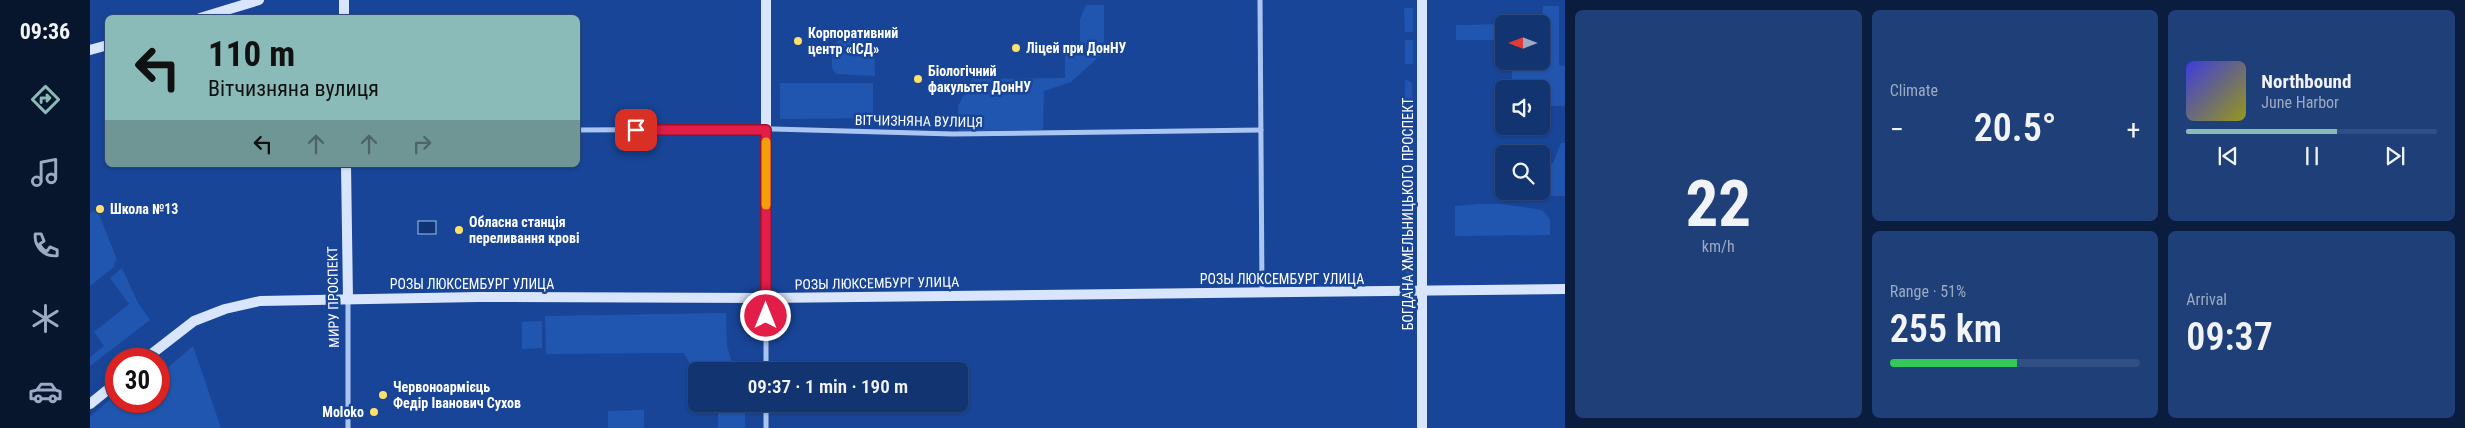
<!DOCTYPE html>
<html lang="en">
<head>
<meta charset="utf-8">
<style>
	body { margin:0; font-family:"Roboto Condensed",sans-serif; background:#1f3f79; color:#f1f3f6; height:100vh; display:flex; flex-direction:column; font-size:19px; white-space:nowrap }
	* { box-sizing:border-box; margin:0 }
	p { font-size:16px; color:#9caac3 }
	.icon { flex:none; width:28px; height:28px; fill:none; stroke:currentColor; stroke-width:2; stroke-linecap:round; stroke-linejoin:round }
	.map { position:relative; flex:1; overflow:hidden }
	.sheet { display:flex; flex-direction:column; gap:10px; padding:10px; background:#0a1d3e; width:900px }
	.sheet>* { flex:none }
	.top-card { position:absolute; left:15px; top:15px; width:475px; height:152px; border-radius:8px; box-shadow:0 1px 4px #0004,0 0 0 1px #314f84; background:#8bbbb9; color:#111; overflow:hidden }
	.needle { width:32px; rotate:270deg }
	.controls { position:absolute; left:1405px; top:15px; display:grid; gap:10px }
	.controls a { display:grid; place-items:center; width:55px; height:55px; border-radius:8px; background:#123471; box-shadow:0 1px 4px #0004,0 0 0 1px #314f84; font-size:25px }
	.speed { position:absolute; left:15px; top:348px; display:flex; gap:10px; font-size:25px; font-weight:700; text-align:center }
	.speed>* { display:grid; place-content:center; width:65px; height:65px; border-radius:50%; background:#123471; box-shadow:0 1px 4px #0004,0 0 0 1px #314f84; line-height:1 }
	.speed .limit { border:8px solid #d22; background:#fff; color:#111 }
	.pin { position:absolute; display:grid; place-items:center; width:42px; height:42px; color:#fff; margin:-21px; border-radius:10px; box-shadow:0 2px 8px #0006 }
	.me { position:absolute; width:55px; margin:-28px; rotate:0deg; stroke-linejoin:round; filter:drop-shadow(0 0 4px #0008) }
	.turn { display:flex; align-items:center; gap:18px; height:105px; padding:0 20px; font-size:22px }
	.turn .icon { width:65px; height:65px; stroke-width:2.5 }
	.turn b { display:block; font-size:35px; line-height:42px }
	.lanes { display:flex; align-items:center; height:48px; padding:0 20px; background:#0003; justify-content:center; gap:25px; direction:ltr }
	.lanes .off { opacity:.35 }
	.big { font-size:38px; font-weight:600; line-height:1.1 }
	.sheet .tile { flex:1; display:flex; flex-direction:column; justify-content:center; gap:8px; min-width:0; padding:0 18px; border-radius:8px; background:#1f3f79 }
	.sheet .dial { align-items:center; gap:0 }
	.dial b { font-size:65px; line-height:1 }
	.song { display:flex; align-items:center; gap:15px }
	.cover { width:60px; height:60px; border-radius:8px; background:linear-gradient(135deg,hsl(240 70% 55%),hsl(60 70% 35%)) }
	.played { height:5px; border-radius:2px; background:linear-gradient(90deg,#8bbbb9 60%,#314f84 60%) }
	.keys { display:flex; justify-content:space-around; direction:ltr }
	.heat { display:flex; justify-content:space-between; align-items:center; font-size:28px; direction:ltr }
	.charge { height:8px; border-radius:4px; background:linear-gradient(90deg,#34c759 51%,#314f84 0) }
	.sheet .tiles { flex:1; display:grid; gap:10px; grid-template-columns:repeat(3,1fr) }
	.tile:first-child { grid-row:span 2 }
	.trip { position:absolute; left:598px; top:362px; width:280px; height:50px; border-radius:8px; background:#123471; box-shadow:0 1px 4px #0004,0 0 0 1px #314f84; font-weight:600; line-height:50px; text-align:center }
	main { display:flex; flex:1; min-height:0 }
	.tabs { display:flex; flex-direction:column; width:90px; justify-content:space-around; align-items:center; background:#07152d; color:#9caac3 }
	.tabs .icon { width:35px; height:35px }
	.tabs .current { color:#8bbbb9 }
	.tabs b { font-size:22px; color:#f1f3f6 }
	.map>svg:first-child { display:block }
	.green { fill:#2156b0 }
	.water { fill:#103374; stroke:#9ebff3 }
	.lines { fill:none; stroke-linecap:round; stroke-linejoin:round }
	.street { stroke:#abc5f1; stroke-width:5 }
	.secondary { stroke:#d9e5fc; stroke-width:10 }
	.route-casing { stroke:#92132f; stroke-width:12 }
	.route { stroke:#e11d48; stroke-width:9 }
	.slow { stroke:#f59e0b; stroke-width:9 }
	.poi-dot { fill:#ffe06b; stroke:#184597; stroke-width:2 }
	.labels { text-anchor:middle; stroke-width:5; stroke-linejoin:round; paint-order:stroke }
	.poi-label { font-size:14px; font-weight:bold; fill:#fff; stroke:#184597; text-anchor:start }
	.street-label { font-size:14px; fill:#fff; stroke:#184597 }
</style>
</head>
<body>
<main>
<nav class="tabs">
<b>09:36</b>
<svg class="icon current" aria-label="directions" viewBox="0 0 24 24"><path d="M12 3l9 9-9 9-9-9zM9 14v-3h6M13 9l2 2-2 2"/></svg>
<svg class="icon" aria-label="music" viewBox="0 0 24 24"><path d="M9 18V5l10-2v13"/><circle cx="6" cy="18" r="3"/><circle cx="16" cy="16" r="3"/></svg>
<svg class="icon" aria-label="phone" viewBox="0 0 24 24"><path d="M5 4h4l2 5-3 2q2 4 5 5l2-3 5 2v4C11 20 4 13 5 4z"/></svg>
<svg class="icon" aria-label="climate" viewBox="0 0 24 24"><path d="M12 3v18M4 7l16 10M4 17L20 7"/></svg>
<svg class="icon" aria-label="car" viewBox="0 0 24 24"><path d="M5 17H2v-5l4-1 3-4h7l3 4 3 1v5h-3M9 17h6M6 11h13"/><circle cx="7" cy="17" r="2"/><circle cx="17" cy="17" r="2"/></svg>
</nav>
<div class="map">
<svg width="1475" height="428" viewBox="0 0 1475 428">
	<rect width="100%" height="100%" fill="#184597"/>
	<!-- green -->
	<g class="green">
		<path d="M996,5H1014V52L981,82L954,91L953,130L869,131L868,106L882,79L975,78V49L990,48V19Z"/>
		<path d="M1453,6H1469V65L1475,66V106H1451V89H1422V61H1451Z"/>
		<path d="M1314,8H1323V32H1315Z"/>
		<path d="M1414,24V40H1366V25Z"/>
		<path d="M750,38H784L785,76L746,74L742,68V47Z"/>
		<rect x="1315" y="40" width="8" height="24"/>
		<path d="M1315,79L1322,83L1323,124L1319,127H1315Z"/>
		<path d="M690,83H783V118L690,119Z"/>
		<path d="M1315,135H1322L1323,158L1315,159Z"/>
		<path d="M1471,143H1475V196H1454L1455,164L1463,163Z"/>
		<path d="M1316,190H1323V273L1316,276Z"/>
		<path d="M1389,204H1412L1452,210L1460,219V235L1365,236V206Z"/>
		<path d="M7,209L27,260L24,263L25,266L0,286V213Z"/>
		<path d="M32,268L48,303L60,320L0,366V357L14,346L4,332L39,304L20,278Z"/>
		<path d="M636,313L637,346L643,366L642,371H606V376L594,353L456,354L455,316Z"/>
		<path d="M452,321V348L432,349V322Z"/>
		<path d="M103,346L131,428H0V417L25,395L26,401L32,405L37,401H69V375Z"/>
		<rect x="628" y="408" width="27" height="20"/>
		<path d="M554,410V428H518V411Z"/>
	</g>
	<!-- water -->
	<rect class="water" x="328" y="221" width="18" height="13"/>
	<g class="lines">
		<!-- street -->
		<g class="street">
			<path d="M1170,0L1172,292"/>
			<path d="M488,130L683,129L863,134L1171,130"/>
			<path d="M676,298V371"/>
			<path d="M258,299V428"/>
			<path d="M676,404V428"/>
		</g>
		<!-- secondary -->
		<g class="secondary">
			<path d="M254,0V18"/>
			<path d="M1332,0V428"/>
			<path d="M110,18L169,0"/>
			<path d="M0,50L18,45"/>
			<path d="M256,165L258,299"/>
			<path d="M676,298V0"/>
			<path d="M55,359L104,321L135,309L170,301L388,297L676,298L1475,289"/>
			<path d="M0,404L26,383"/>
		</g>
	</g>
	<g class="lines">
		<!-- route casing -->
		<g class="route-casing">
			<path id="route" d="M546,130H676V316"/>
		</g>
		<!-- route -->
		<use href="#route" class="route"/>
		<!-- slow -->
		<path class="slow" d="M676,205V142"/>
	</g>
	<!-- markers -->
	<g class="poi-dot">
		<circle cx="708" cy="41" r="5"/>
		<circle cx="926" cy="48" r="5"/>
		<circle cx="828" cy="79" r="5"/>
		<circle cx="10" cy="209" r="5"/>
		<circle cx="369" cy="230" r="5"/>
		<circle cx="293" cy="395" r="5"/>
		<circle cx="284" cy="412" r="5"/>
	</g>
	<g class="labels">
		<!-- poi labels -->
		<g class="poi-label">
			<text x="718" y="38">Корпоративний<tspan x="718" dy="16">центр «ІСД»</tspan></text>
			<text x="936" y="53">Ліцей при ДонНУ</text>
			<text x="838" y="76">Біологічний<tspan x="838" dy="16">факультет ДонНУ</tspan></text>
			<text x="20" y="214">Школа №13</text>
			<text x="379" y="227">Обласна станція<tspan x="379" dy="16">переливання крові</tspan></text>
			<text x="303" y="392">Червоноармієць<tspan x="303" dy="16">Федір Іванович Сухов</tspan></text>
			<text x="274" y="417" text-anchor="end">Moloko</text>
		</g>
		<!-- street labels -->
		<g class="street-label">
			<text transform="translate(829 121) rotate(1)" y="5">ВІТЧИЗНЯНА ВУЛИЦЯ</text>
			<text transform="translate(1318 214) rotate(-90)" y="5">БОГДАНА ХМЕЛЬНИЦЬКОГО ПРОСПЕКТ</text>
			<text x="1192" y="284">РОЗЫ ЛЮКСЕМБУРГ УЛИЦА</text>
			<text transform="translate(787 283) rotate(-1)" y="5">РОЗЫ ЛЮКСЕМБУРГ УЛИЦА</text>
			<text x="382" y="289">РОЗЫ ЛЮКСЕМБУРГ УЛИЦА</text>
			<text transform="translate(243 297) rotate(-91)" y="5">МИРУ ПРОСПЕКТ</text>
		</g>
	</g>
</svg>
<div class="controls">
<a><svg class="needle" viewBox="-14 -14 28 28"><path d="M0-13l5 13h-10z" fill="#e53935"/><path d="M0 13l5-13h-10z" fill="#9caac3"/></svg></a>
<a><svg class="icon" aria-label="sound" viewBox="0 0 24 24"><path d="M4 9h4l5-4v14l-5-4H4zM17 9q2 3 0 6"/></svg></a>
<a><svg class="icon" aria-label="search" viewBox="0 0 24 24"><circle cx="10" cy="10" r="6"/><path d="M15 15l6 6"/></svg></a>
</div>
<div class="speed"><div class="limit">30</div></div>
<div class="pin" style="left:546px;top:130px;background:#d93025"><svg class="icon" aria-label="arrive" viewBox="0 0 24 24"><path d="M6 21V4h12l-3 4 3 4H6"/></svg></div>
<svg class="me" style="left:676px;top:316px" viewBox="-20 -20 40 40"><circle r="17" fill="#e11d48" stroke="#fff" stroke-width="3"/><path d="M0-11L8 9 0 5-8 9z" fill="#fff"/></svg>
<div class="trip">09:37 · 1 min · 190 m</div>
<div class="top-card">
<div class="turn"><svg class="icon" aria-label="left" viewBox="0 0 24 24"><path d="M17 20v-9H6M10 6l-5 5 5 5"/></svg><div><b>110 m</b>Вітчизняна вулиця</div></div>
<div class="lanes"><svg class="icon" aria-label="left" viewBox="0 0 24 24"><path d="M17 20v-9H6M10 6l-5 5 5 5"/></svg><svg class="icon off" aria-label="ahead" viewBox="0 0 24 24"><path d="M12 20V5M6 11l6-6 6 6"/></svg><svg class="icon off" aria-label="ahead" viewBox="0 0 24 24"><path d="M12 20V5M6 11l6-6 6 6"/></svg><svg class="icon off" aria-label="right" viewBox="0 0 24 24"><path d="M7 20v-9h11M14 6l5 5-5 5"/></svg></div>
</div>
</div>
<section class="sheet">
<div class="tiles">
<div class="tile dial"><b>22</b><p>km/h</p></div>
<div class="tile"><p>Climate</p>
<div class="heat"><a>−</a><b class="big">20.5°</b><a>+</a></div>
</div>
<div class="tile">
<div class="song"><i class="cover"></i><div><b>Northbound</b><p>June Harbor</p></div></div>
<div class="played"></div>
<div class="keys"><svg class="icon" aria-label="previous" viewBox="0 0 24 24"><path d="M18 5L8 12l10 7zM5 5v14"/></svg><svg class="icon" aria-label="pause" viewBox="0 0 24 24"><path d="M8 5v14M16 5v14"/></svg><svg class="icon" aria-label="next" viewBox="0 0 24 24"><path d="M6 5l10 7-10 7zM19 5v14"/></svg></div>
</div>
<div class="tile"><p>Range · 51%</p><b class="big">255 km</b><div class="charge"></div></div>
<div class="tile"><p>Arrival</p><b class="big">09:37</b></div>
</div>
</section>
</main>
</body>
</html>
